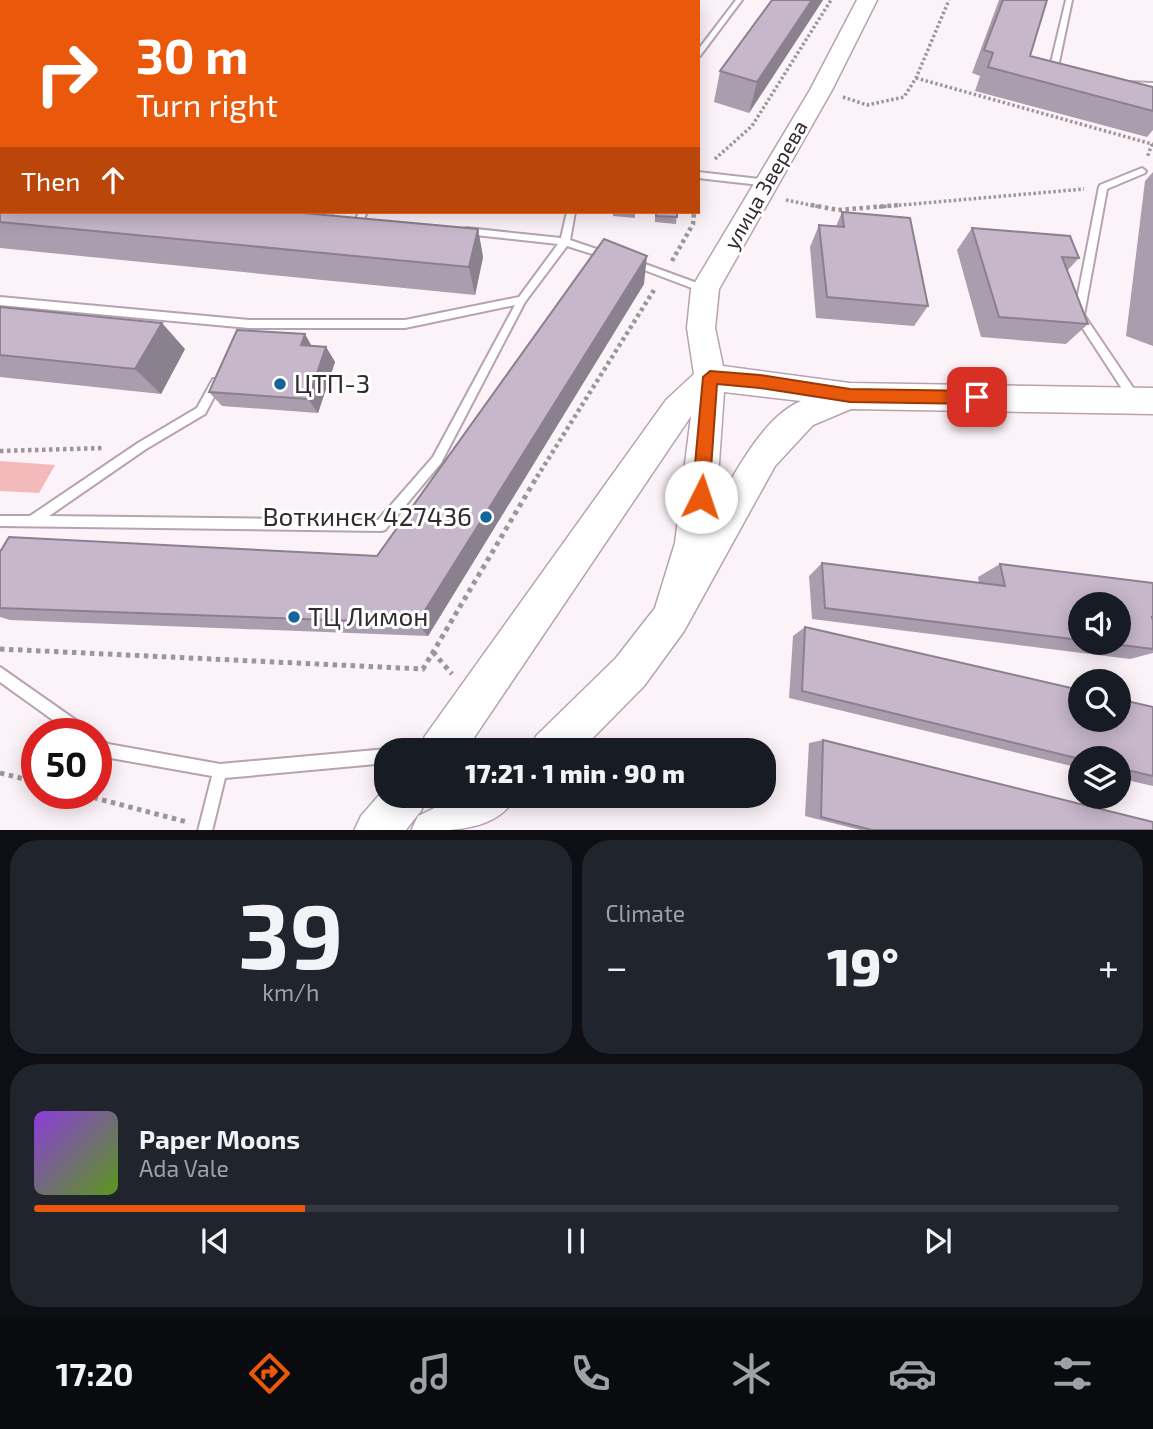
<!DOCTYPE html>
<html lang="en">
<head>
<meta charset="utf-8">
<style>
	body { margin:0; font-family:"Exo 2",sans-serif; background:#20242c; color:#f1f3f6; height:100vh; display:flex; flex-direction:column; font-size:26px; white-space:nowrap }
	* { box-sizing:border-box; margin:0 }
	p { font-size:23px; color:#9ea1a6 }
	.icon { flex:none; width:38px; height:38px; fill:none; stroke:currentColor; stroke-width:2; stroke-linecap:round; stroke-linejoin:round }
	.map { position:relative; height:830px; overflow:hidden }
	.side { display:flex; flex-direction:column; gap:10px; padding:10px; background:#0d0f14; flex:1 }
	.side>* { flex:none }
	.banner { position:absolute; left:0px; top:0px; width:700px; height:214px; box-shadow:0 4px 18px #0003; background:#ea580c; color:#fff; overflow:hidden }
	.tools { position:absolute; left:1068px; top:592px; display:grid; gap:14px }
	.tools a { display:grid; place-items:center; width:63px; height:63px; border-radius:50%; background:#171b24; box-shadow:0 4px 18px #0003; font-size:35px }
	.speed { position:absolute; left:21px; top:718px; display:flex; gap:14px; font-size:35px; font-weight:700; text-align:center }
	.speed>* { display:grid; place-content:center; width:91px; height:91px; border-radius:50%; background:#171b24; box-shadow:0 4px 18px #0003; line-height:1 }
	.speed .limit { border:10px solid #d22; background:#fff; color:#111 }
	.pin { position:absolute; display:grid; place-items:center; width:60px; height:60px; color:#fff; margin:-30px; border-radius:14px; box-shadow:0 4px 10px #0006 }
	.me { position:absolute; width:77px; margin:-38px; rotate:4deg; stroke-linejoin:round; filter:drop-shadow(0 0 5px #0008) }
	.turn { display:flex; align-items:center; gap:24px; height:147px; padding:0 21px; font-size:32px }
	.turn .icon { width:91px; height:91px; stroke-width:2.5 }
	.turn b { display:block; font-size:49px; line-height:60px }
	.then { display:flex; align-items:center; height:66px; padding:0 21px; background:#0003; gap:14px; font-size:26px }
	.big { font-size:52px; font-weight:800; line-height:1.1 }
	.side .widget { flex:1; display:flex; flex-direction:column; justify-content:center; gap:10px; min-width:0; padding:0 24px; border-radius:28px; background:#20242c }
	.side .dial { align-items:center; gap:0 }
	.dial b { font-size:91px; line-height:1 }
	.song { display:flex; align-items:center; gap:21px }
	.cover { width:84px; height:84px; border-radius:10px; background:linear-gradient(135deg,hsl(270 70% 55%),hsl(90 70% 35%)) }
	.played { height:7px; border-radius:4px; background:linear-gradient(90deg,#ea580c 25%,#363941 25%) }
	.keys { display:flex; justify-content:space-around; direction:ltr }
	.heat { display:flex; justify-content:space-between; align-items:center; font-size:38px; direction:ltr }
	.side .tiles { flex:1; display:grid; gap:10px; grid-template-columns:1fr 1fr }
	.widget:last-child { grid-column:span 2 }
	.trip { position:absolute; left:374px; top:738px; width:402px; height:70px; border-radius:28px; background:#171b24; box-shadow:0 4px 18px #0003; font-weight:800; line-height:70px; text-align:center }
	.menu { display:flex; height:112px; justify-content:space-around; align-items:center; background:#090b0e; color:#9ea1a6 }
	.menu .icon { width:49px; height:49px }
	.menu .on { color:#ea580c }
	.menu b { font-size:32px; color:#f1f3f6 }
	.map>svg:first-child { display:block }
	.green { fill:#f4b9bb }
	.lines { fill:none; stroke-linecap:round; stroke-linejoin:round }
	.service-casing { stroke:#b7a2b1; stroke-width:4 }
	.secondary-casing { stroke:#b7a2b1; stroke-width:3 }
	.path-far2 { stroke:#9d959a; stroke-width:3.5; stroke-dasharray:2.5 2.5; stroke-linecap:butt }
	.path-far1 { stroke:#9d959a; stroke-width:4.5; stroke-dasharray:3.5 3.5; stroke-linecap:butt }
	.path { stroke:#9d959a; stroke-width:5; stroke-dasharray:4.5 4.5; stroke-linecap:butt }
	.service { fill:#fff; fill-rule:evenodd }
	.secondary { fill:#fff; fill-rule:evenodd }
	.wall { fill:#aa9dae; fill-rule:evenodd }
	.shaded-wall { fill:#8b808d }
	.building { fill:#c6b7ca; stroke:#8b808d; stroke-width:2 }
	.route { fill:#ea580c; stroke:#983908; stroke-width:2 }
	.poi-dot { fill:#136697; stroke:#fff; stroke-width:2.5 }
	.labels { text-anchor:middle; stroke-width:6; stroke-linejoin:round; paint-order:stroke }
	.far-street-label { font-size:21px; fill:#322a2f; stroke:#fff }
	.poi-label { font-size:26px; fill:#322a2f; stroke:#fff; text-anchor:start }
</style>
</head>
<body>
<div class="map">
<svg width="1153" height="831" viewBox="0 0 1153 831">
	<rect width="100%" height="100%" fill="#fcf3f9"/>
	<!-- green -->
	<path class="green" d="M0,461L55,465L39,493L0,491Z"/>
	<g class="lines">
		<!-- service casing -->
		<g class="service-casing">
			<g id="service">
				<rect x="565" y="0" width="6" height="2"/>
				<path d="M736,0H742L700,56L698,57V50Z"/>
				<path d="M1066,0H1072L1058,67L1061,75L1057,77L1053,75L1050,67Z"/>
				<path d="M1125,82L1153,83V87L1128,86L1124,84Z"/>
				<rect x="0" y="117" width="2" height="12"/>
				<rect x="0" y="151" width="2" height="6"/>
				<path d="M1142,168L1146,171L1145,173L1107,189L1084,315L1138,395L1139,398L1138,401H1130L1074,315L1099,187L1100,185Z"/>
				<path d="M698,172L768,180L772,183L768,186L698,178Z"/>
				<path d="M2,178V185L0,186V179Z"/>
				<path d="M292,212L331,213L332,215L328,218L296,215Z"/>
				<path d="M359,212H367L363,221L360,222L356,219Z"/>
				<path d="M567,212H575L570,240L611,254V258L608,259L567,246L525,302L441,463L385,530L381,531L0,526V516H30L138,443L197,408L213,379H221L222,382L205,414L146,449L49,516L378,520L433,457L515,305L405,328H249L0,305V297L249,320H405L519,297L558,244L466,234L462,231L466,228L561,238Z"/>
				<path d="M634,260L708,287L710,289L705,293L631,265L629,263Z"/>
				<path d="M0,667L87,728L89,733H71L0,682Z"/>
				<path d="M96,737L108,744L220,764L387,749L391,751H387V763L225,778L212,831H198L212,776L105,757L96,752Z"/>
			</g>
		</g>
		<!-- secondary casing -->
		<g class="secondary-casing">
			<g id="secondary">
				<path d="M857,0H877L832,90L719,289L715,328L723,366L850,383L1153,388V414L851,409L813,425L775,466L684,631L644,686L580,751H530L536,736L616,658L655,608L675,543L691,416L465,751H419L425,736L666,400L694,374L687,328L691,289L810,90ZM724,392L801,401C764,416 735,473 716,506Z"/>
				<path d="M387,786V796H427L421,811L405,831H354L361,816Z"/>
				<path d="M459,796H516C498,831 452,831 411,831L418,816Z"/>
			</g>
		</g>
		<!-- path-far2 -->
		<g class="path-far2">
			<path d="M916,78L1152,144L1147,158"/>
			<path d="M843,97L867,105L904,97L916,78L949,0"/>
			<path d="M715,159L752,126L831,0"/>
			<path d="M786,200L820,207"/>
			<path d="M879,207L1084,189"/>
		</g>
		<!-- path-far1 -->
		<g class="path-far1">
			<path d="M811,205L838,210L899,205"/>
			<path d="M672,261L693,224L694,212"/>
			<path d="M0,451L104,448"/>
			<path d="M537,477L654,290"/>
		</g>
		<!-- path -->
		<g class="path">
			<path d="M0,649L423,669L538,475"/>
			<path d="M433,652L452,674"/>
			<path d="M0,773L37,782"/>
			<path d="M76,793L187,822"/>
		</g>
		<!-- service -->
		<use href="#service" class="service"/>
		<!-- secondary -->
		<use href="#secondary" class="secondary"/>
	</g>
	<!-- wall -->
	<g class="wall">
		<path d="M280,0H311L310,2Z"/>
		<path d="M351,0H387L386,2H352Z"/>
		<path d="M823,0L749,113L714,102L720,71Z"/>
		<path d="M999,0H1047L1030,56L1153,87V130L1147,137L975,91L980,76L972,73Z"/>
		<path d="M1153,172V346L1126,336L1145,181Z"/>
		<path d="M0,185L478,229L483,257L475,295L0,248Z"/>
		<path d="M539,212H561L560,213Z"/>
		<path d="M613,212H635V218L613,216Z"/>
		<path d="M655,212H677L676,224L655,222Z"/>
		<path d="M842,212L928,306L914,326L816,318L810,247L819,225L836,226Z"/>
		<path d="M972,228L1079,258L1067,271L1088,324L1066,344L981,337L957,250Z"/>
		<path d="M644,284L428,636L10,620L0,617V552L377,556Z"/>
		<path d="M0,307L185,349L161,394L0,377Z"/>
		<path d="M312,346L326,347L335,362L318,413L222,406L209,392Z"/>
		<path d="M822,563L979,583L978,577L1000,564L1153,583V653L1130,659L812,619L809,576ZM1080,604L1118,642H1080Z"/>
		<path d="M805,627L1153,707V786L1118,778V758H1080V768L789,698L793,636Z"/>
		<path d="M823,740L1153,830H860L805,816L809,743Z"/>
	</g>
	<!-- shaded-wall -->
	<g class="shaded-wall">
		<path d="M19,0H52L50,2H17Z"/>
		<path d="M812,0H823L749,113L757,82Z"/>
		<path d="M2,14V44L0,45V16Z"/>
		<path d="M478,229L483,257L475,295L469,267Z"/>
		<path d="M647,256L644,284L428,636L417,623Z"/>
		<path d="M162,323L185,349L161,394L135,369Z"/>
		<path d="M305,334L314,350L301,345Z"/>
		<path d="M326,347L335,362L318,413L308,399Z"/>
	</g>
	<!-- building -->
	<g class="building">
		<path d="M0,0H19L17,2H2V14L0,16Z"/>
		<path d="M497,0H533L532,2H496Z"/>
		<path d="M772,0H812L757,82L720,71Z"/>
		<path d="M1003,0H1047L1030,56L1153,87V111L988,67L993,53L984,50Z"/>
		<path d="M0,185L2,186V212H292L478,229L469,267L0,222Z"/>
		<path d="M656,212H677V217L656,216Z"/>
		<path d="M842,212L910,218L928,306L827,297L819,225L844,227Z"/>
		<path d="M972,228L1070,236L1079,258L1062,257L1088,324L999,317Z"/>
		<path d="M604,239L647,256L417,623L0,608V552L9,537L377,556Z"/>
		<path d="M0,307L162,323L135,369L0,355Z"/>
		<path d="M237,330L305,334L301,345L326,347L308,399L209,392Z"/>
		<path d="M822,563L1005,586L1000,564L1153,583V617H1152L1153,621V649L1097,642H1118V604H1080V640L825,608Z"/>
		<path d="M805,627L1080,690V719H1118V699L1153,707V776L1118,768V758L1080,759L802,691Z"/>
		<path d="M823,740L1153,822V830H872L821,817Z"/>
	</g>
	<!-- route -->
	<path class="route" d="M710,371L760,375L850,389L977,391L985,397L977,404L850,402L760,388L717,384L709,497L707,503L701,505L694,503L692,497L703,377Z"/>
	<!-- markers -->
	<g class="poi-dot">
		<circle cx="280" cy="384" r="7"/>
		<circle cx="486" cy="517" r="7"/>
		<circle cx="294" cy="617" r="7"/>
	</g>
	<g class="labels">
		<!-- far-street labels -->
		<g class="far-street-label">
			<text transform="translate(766 185) rotate(-60)" y="7">улица Зверева</text>
		</g>
		<!-- poi labels -->
		<g class="poi-label">
			<text x="294" y="393">ЦТП-3</text>
			<text x="472" y="526" text-anchor="end">Воткинск 427436</text>
			<text x="308" y="626">ТЦ Лимон</text>
		</g>
	</g>
</svg>
<div class="tools">
<a><svg class="icon" aria-label="sound" viewBox="0 0 24 24"><path d="M4 9h4l5-4v14l-5-4H4zM17 9q2 3 0 6"/></svg></a>
<a><svg class="icon" aria-label="search" viewBox="0 0 24 24"><circle cx="10" cy="10" r="6"/><path d="M15 15l6 6"/></svg></a>
<a><svg class="icon" aria-label="layers" viewBox="0 0 24 24"><path d="M12 4l9 5-9 5-9-5zM3 14l9 5 9-5"/></svg></a>
</div>
<div class="speed"><div class="limit">50</div></div>
<div class="pin" style="left:977px;top:397px;background:#d93025"><svg class="icon" aria-label="arrive" viewBox="0 0 24 24"><path d="M6 21V4h12l-3 4 3 4H6"/></svg></div>
<svg class="me" style="left:701px;top:497px" viewBox="-20 -20 40 40"><circle r="19" fill="#fff"/><path d="M0-13L10 11 0 6-10 11z" fill="#ea580c"/></svg>
<div class="trip">17:21 · 1 min · 90 m</div>
<div class="banner">
<div class="turn"><svg class="icon" aria-label="right" viewBox="0 0 24 24"><path d="M7 20v-9h11M14 6l5 5-5 5"/></svg><div><b>30 m</b>Turn right</div></div>
<div class="then">Then<svg class="icon" aria-label="ahead" viewBox="0 0 24 24"><path d="M12 20V5M6 11l6-6 6 6"/></svg></div>
</div>
</div>
<section class="side">
<div class="tiles">
<div class="widget dial"><b>39</b><p>km/h</p></div>
<div class="widget"><p>Climate</p>
<div class="heat"><a>−</a><b class="big">19°</b><a>+</a></div>
</div>
<div class="widget">
<div class="song"><i class="cover"></i><div><b>Paper Moons</b><p>Ada Vale</p></div></div>
<div class="played"></div>
<div class="keys"><svg class="icon" aria-label="previous" viewBox="0 0 24 24"><path d="M18 5L8 12l10 7zM5 5v14"/></svg><svg class="icon" aria-label="pause" viewBox="0 0 24 24"><path d="M8 5v14M16 5v14"/></svg><svg class="icon" aria-label="next" viewBox="0 0 24 24"><path d="M6 5l10 7-10 7zM19 5v14"/></svg></div>
</div>
</div>
</section>
<nav class="menu">
<b>17:20</b>
<svg class="icon on" aria-label="directions" viewBox="0 0 24 24"><path d="M12 3l9 9-9 9-9-9zM9 14v-3h6M13 9l2 2-2 2"/></svg>
<svg class="icon" aria-label="music" viewBox="0 0 24 24"><path d="M9 18V5l10-2v13"/><circle cx="6" cy="18" r="3"/><circle cx="16" cy="16" r="3"/></svg>
<svg class="icon" aria-label="phone" viewBox="0 0 24 24"><path d="M5 4h4l2 5-3 2q2 4 5 5l2-3 5 2v4C11 20 4 13 5 4z"/></svg>
<svg class="icon" aria-label="climate" viewBox="0 0 24 24"><path d="M12 3v18M4 7l16 10M4 17L20 7"/></svg>
<svg class="icon" aria-label="car" viewBox="0 0 24 24"><path d="M5 17H2v-5l4-1 3-4h7l3 4 3 1v5h-3M9 17h6M6 11h13"/><circle cx="7" cy="17" r="2"/><circle cx="17" cy="17" r="2"/></svg>
<svg class="icon" aria-label="filters" viewBox="0 0 24 24"><path d="M4 7h16M4 17h16"/><circle cx="9" cy="7" r="2"/><circle cx="15" cy="17" r="2"/></svg>
</nav>
</body>
</html>
